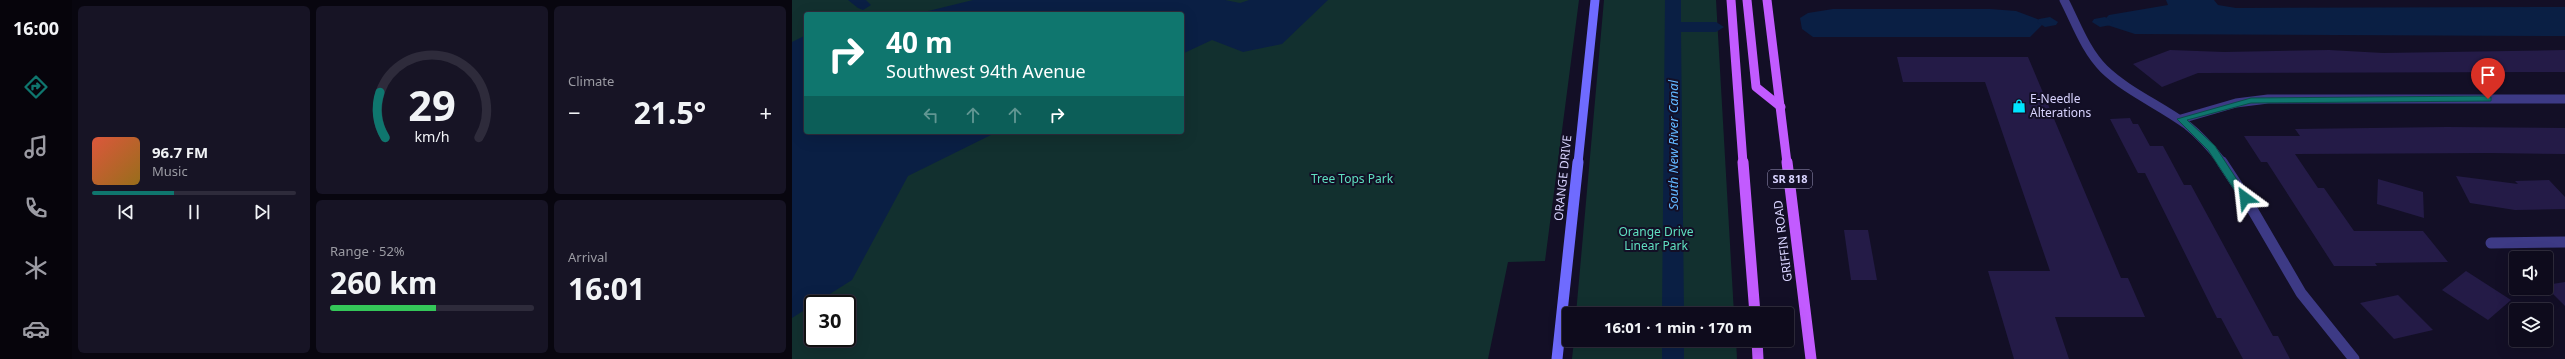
<!DOCTYPE html>
<html lang="en">
<head>
<meta charset="utf-8">
<style>
	body { margin:0; font-family:"Noto Sans",sans-serif; background:#171425; color:#f1f3f6; height:100vh; display:flex; flex-direction:column; font-size:15px; white-space:nowrap }
	* { box-sizing:border-box; margin:0 }
	p { font-size:13px; color:#9b9ba3 }
	.icon { flex:none; width:22px; height:22px; fill:none; stroke:currentColor; stroke-width:2; stroke-linecap:round; stroke-linejoin:round }
	.map { position:relative; flex:1; overflow:hidden }
	.sheet { display:flex; flex-direction:column; gap:6px; padding:6px; background:#08060f; width:720px }
	.sheet>* { flex:none }
	.banner { position:absolute; left:12px; top:12px; width:380px; height:122px; border-radius:4px; box-shadow:0 4px 16px #0002,0 0 0 1px #2e2b3b; background:#0f766e; color:#fff; overflow:hidden }
	.tools { position:absolute; left:1717px; top:251px; display:grid; gap:8px }
	.tools a { display:grid; place-items:center; width:44px; height:44px; border-radius:4px; background:#0e0b1c; box-shadow:0 4px 16px #0002,0 0 0 1px #2e2b3b; font-size:20px }
	.speed { position:absolute; left:12px; top:295px; display:flex; gap:8px; font-size:20px; font-weight:700; text-align:center }
	.speed>* { display:grid; place-content:center; width:52px; height:52px; border-radius:50%; background:#0e0b1c; box-shadow:0 4px 16px #0002,0 0 0 1px #2e2b3b; line-height:1 }
	.speed .limit { border:2px solid #111; border-radius:6px; background:#fff; color:#111 }
	.pin { position:absolute; display:grid; place-items:center; width:34px; height:34px; color:#fff; margin:-41px -17px; border-radius:50% 50% 50% 0; rotate:-45deg; box-shadow:0 0 4px #0007 }
	.pin .icon { rotate:45deg }
	.me { position:absolute; width:44px; margin:-22px; rotate:330deg; stroke-linejoin:round; filter:drop-shadow(0 0 3px #0008) }
	.turn { display:flex; align-items:center; gap:14px; height:84px; padding:0 16px; font-size:18px }
	.turn .icon { width:52px; height:52px; stroke-width:2.5 }
	.turn b { display:block; font-size:28px; line-height:34px }
	.lanes { display:flex; align-items:center; height:38px; padding:0 16px; background:#0003; justify-content:center; gap:20px; direction:ltr }
	.lanes .off { opacity:.35 }
	.big { font-size:30px; font-weight:700; line-height:1.1 }
	.sheet .widget { flex:1; display:flex; flex-direction:column; justify-content:center; gap:6px; min-width:0; padding:0 14px; border-radius:6px; background:#171425 }
	.sheet .dial { align-items:center; gap:0 }
	.dial svg { height:104px; overflow:visible; fill:none; stroke:#2e2b3b; stroke-width:7; stroke-linecap:round; text-anchor:middle }
	.dial text { fill:#f1f3f6; stroke:none }
	.song { display:flex; align-items:center; gap:12px }
	.cover { width:48px; height:48px; border-radius:6px; background:linear-gradient(135deg,hsl(10 70% 55%),hsl(40 70% 35%)) }
	.played { height:4px; border-radius:2px; background:linear-gradient(90deg,#0f766e 40%,#2e2b3b 40%) }
	.keys { display:flex; justify-content:space-around; direction:ltr }
	.heat { display:flex; justify-content:space-between; align-items:center; font-size:22px; direction:ltr }
	.charge { height:6px; border-radius:3px; background:linear-gradient(90deg,#34c759 52%,#2e2b3b 0) }
	.sheet .tiles { flex:1; display:grid; gap:6px; grid-template-columns:repeat(3,1fr) }
	.widget:first-child { grid-row:span 2 }
	.trip { position:absolute; left:770px; top:307px; width:232px; height:40px; border-radius:4px; background:#0e0b1c; box-shadow:0 4px 16px #0002,0 0 0 1px #2e2b3b; font-weight:700; line-height:40px; text-align:center }
	main { display:flex; flex:1; min-height:0 }
	.tab-bar { display:flex; flex-direction:column; width:72px; justify-content:space-around; align-items:center; background:#06040b; color:#9b9ba3 }
	.tab-bar .icon { width:28px; height:28px }
	.tab-bar .selected { color:#0f766e }
	.tab-bar b { font-size:18px; color:#f1f3f6 }
	.map>svg:first-child { display:block }
	.green { fill:#12302f; fill-rule:evenodd }
	.water { fill:#0a1f44 }
	.lines { fill:none; stroke-linecap:round; stroke-linejoin:round }
	.canal { fill:#0a1f44; fill-rule:evenodd }
	.building { fill:#241b47 }
	.street-far1 { stroke:#3d3a85; stroke-width:9 }
	.street { stroke:#3d3a85; stroke-width:11 }
	.secondary-far1 { stroke:#6f6bff; stroke-width:9 }
	.secondary { stroke:#6f6bff; stroke-width:11 }
	.primary-far1 { stroke:#c25bff; stroke-width:9 }
	.primary { stroke:#c25bff; stroke-width:11 }
	.route { fill:#0f766e; stroke:#0a4d48 }
	.labels { text-anchor:middle; stroke-width:4; stroke-linejoin:round; paint-order:stroke }
	.shield { fill:#130f26; stroke:#9e99be; stroke-width:1 }
	.shield-label { font-size:11px; font-weight:bold; fill:#d9d4ff }
	.poi-label { font-size:12px; fill:#d9d4ff; stroke:#130f26; text-anchor:start }
	.street-label { font-size:12px; fill:#d9d4ff; stroke:#130f26 }
	.park-label { font-size:12px; fill:#5fe0c0; stroke:#130f26 }
	.water-label { font-size:13px; font-style:italic; fill:#62b6ff; stroke:#130f26 }
</style>
</head>
<body>
<main>
<nav class="tab-bar">
<b>16:00</b>
<svg class="icon selected" aria-label="directions" viewBox="0 0 24 24"><path d="M12 3l9 9-9 9-9-9zM9 14v-3h6M13 9l2 2-2 2"/></svg>
<svg class="icon" aria-label="music" viewBox="0 0 24 24"><path d="M9 18V5l10-2v13"/><circle cx="6" cy="18" r="3"/><circle cx="16" cy="16" r="3"/></svg>
<svg class="icon" aria-label="phone" viewBox="0 0 24 24"><path d="M5 4h4l2 5-3 2q2 4 5 5l2-3 5 2v4C11 20 4 13 5 4z"/></svg>
<svg class="icon" aria-label="climate" viewBox="0 0 24 24"><path d="M12 3v18M4 7l16 10M4 17L20 7"/></svg>
<svg class="icon" aria-label="car" viewBox="0 0 24 24"><path d="M5 17H2v-5l4-1 3-4h7l3 4 3 1v5h-3M9 17h6M6 11h13"/><circle cx="7" cy="17" r="2"/><circle cx="17" cy="17" r="2"/></svg>
</nav>
<section class="sheet">
<div class="tiles">
<div class="widget">
<div class="song"><i class="cover"></i><div><b>96.7 FM</b><p>Music</p></div></div>
<div class="played"></div>
<div class="keys"><svg class="icon" aria-label="previous" viewBox="0 0 24 24"><path d="M18 5L8 12l10 7zM5 5v14"/></svg><svg class="icon" aria-label="pause" viewBox="0 0 24 24"><path d="M8 5v14M16 5v14"/></svg><svg class="icon" aria-label="next" viewBox="0 0 24 24"><path d="M6 5l10 7-10 7zM19 5v14"/></svg></div>
</div>
<div class="widget dial"><svg viewBox="0 0 100 80">
<path d="M14 69A42 42 0 1 1 86 69"/>
<path d="M14 69A42 42 0 0 1 10 34" stroke="#0f766e"/>
<text x="50" y="56" font-size="32" font-weight="700">29</text>
<text x="50" y="72" font-size="11">km/h</text>
</svg></div>
<div class="widget"><p>Climate</p>
<div class="heat"><a>−</a><b class="big">21.5°</b><a>+</a></div>
</div>
<div class="widget"><p>Range · 52%</p><b class="big">260 km</b><div class="charge"></div></div>
<div class="widget"><p>Arrival</p><b class="big">16:01</b></div>
</div>
</section>
<div class="map">
<svg width="1773" height="359" viewBox="0 0 1773 359">
	<rect width="100%" height="100%" fill="#130f26"/>
	<!-- green -->
	<g class="green">
		<path d="M0,0H787L753,261L716,262L696,359H0ZM14,14H390V132H14ZM21,304H55V338H21Z"/>
		<path d="M812,0H924L942,314H784Z"/>
		<path d="M782,340H944L945,359H780Z"/>
	</g>
	<!-- water -->
	<g class="water">
		<path d="M181,0H433L448,3L457,0H536L490,44L451,52L420,40L390,54V14H124Z"/>
		<path d="M1374,0H1422L1426,5L1444,8L1773,7V36L1343,34L1315,25L1312,20L1317,15L1376,5Z"/>
		<path d="M1041,9H1198L1224,11L1253,22L1238,37H1021L1010,29L1008,18L1016,13Z"/>
		<path d="M14,35V132H205L116,176L60,280L0,318V42Z"/>
	</g>
	<g class="lines">
		<!-- canal -->
		<g class="canal">
			<path d="M56,0H74L79,5L71,10L66,8Z"/>
			<path d="M873,0H889V22H924L932,27L924,32H889L892,314H870Z"/>
			<path d="M1258,17L1266,22L1264,25L1253,27L1245,22L1247,19Z"/>
			<path d="M1313,17L1321,22L1319,25L1308,27L1300,22L1302,19Z"/>
			<rect x="870" y="340" width="22" height="19"/>
		</g>
	</g>
	<!-- building -->
	<g class="building">
		<path d="M1378,50L1432,52L1537,50L1591,53L1773,50V72L1406,73L1370,87L1341,64Z"/>
		<path d="M1105,57H1236L1329,278H1336L1353,317H1263L1277,359H1222L1196,271H1258L1193,82H1111Z"/>
		<path d="M1338,118L1341,124H1346L1358,146H1371L1392,185H1399L1481,336H1486L1498,359H1451L1429,318H1425L1353,173H1346L1318,119Z"/>
		<path d="M1655,127L1773,128V154L1698,153L1503,154L1526,188H1532L1562,231H1631L1656,262L1583,263L1585,266H1542L1475,162H1469L1452,136H1508L1503,129Z"/>
		<path d="M1664,176L1726,184L1723,181L1757,180L1773,197V209L1723,210L1678,203Z"/>
		<path d="M1586,179L1631,192L1632,218L1585,204Z"/>
		<path d="M1052,230H1076L1085,280H1059Z"/>
		<path d="M1674,271L1719,300L1696,320L1650,290Z"/>
		<path d="M1773,282V306L1754,287V285Z"/>
		<path d="M1606,295L1641,330L1602,339L1568,303Z"/>
	</g>
	<g class="lines">
		<!-- street-far1 -->
		<g class="street-far1">
			<path d="M1272,0C1284,23 1293,50 1312,69C1336,92 1368,105 1395,125C1409,136 1420,149 1431,163"/>
			<path d="M1389,119L1444,103L1476,99H1773"/>
		</g>
		<!-- street -->
		<g class="street">
			<path d="M1430,162L1453,197L1509,293L1562,359"/>
			<path d="M1699,243L1773,242"/>
		</g>
		<!-- secondary-far1 -->
		<path class="secondary-far1" d="M786,163L803,0"/>
		<!-- secondary -->
		<path class="secondary" d="M765,359L786,162"/>
		<!-- primary-far1 -->
		<g class="primary-far1">
			<path d="M939,0L951,163"/>
			<path d="M955,0L964,87L989,107"/>
			<path d="M975,0L995,163"/>
		</g>
		<!-- primary -->
		<g class="primary">
			<path d="M951,162L963,314"/>
			<path d="M995,162L1019,359"/>
			<path d="M965,340L966,359"/>
		</g>
	</g>
	<!-- route -->
	<path class="route" d="M1696,96L1699,97V101L1459,103L1395,120L1423,146L1457,198L1453,201L1449,200L1416,150L1385,119L1459,98Z"/>
	<!-- icons -->
	<defs>
		<g id="shop-bare" transform="scale(1.08)"><path d="M-5-2.5h2.3a2.7 3.5 0 0 1 5.4 0H5L5.5 6h-11ZM-1.5-2.5h3a1.5 2.3 0 0 0-3 0Z" fill="#00e5ff" stroke="#130f26" stroke-width="2.5" paint-order="stroke"/></g>
	</defs>
	<g fill-rule="evenodd">
		<use href="#shop-bare" x="1227" y="106"/>
	</g>
	<g class="labels">
		<!-- shield labels -->
		<rect class="shield" x="976" y="170" width="44" height="18" rx="3"/>
		<g class="shield-label">
			<text x="998" y="183">SR 818</text>
		</g>
		<!-- poi labels -->
		<g class="poi-label">
			<text x="1238" y="103">E-Needle<tspan x="1238" dy="14">Alterations</tspan></text>
		</g>
		<!-- street labels -->
		<g class="street-label">
			<text transform="translate(771 178) rotate(-84)" y="4">ORANGE DRIVE</text>
			<text transform="translate(991 241) rotate(-97)" y="4">GRIFFIN ROAD</text>
		</g>
		<!-- park labels -->
		<g class="park-label">
			<text x="560" y="183">Tree Tops Park</text>
			<text x="864" y="236">Orange Drive<tspan x="864" dy="14">Linear Park</tspan></text>
		</g>
		<!-- water labels -->
		<g class="water-label">
			<text transform="translate(881 145) rotate(-90)" y="5">South New River Canal</text>
		</g>
	</g>
</svg>
<div class="tools">
<a><svg class="icon" aria-label="sound" viewBox="0 0 24 24"><path d="M4 9h4l5-4v14l-5-4H4zM17 9q2 3 0 6"/></svg></a>
<a><svg class="icon" aria-label="layers" viewBox="0 0 24 24"><path d="M12 4l9 5-9 5-9-5zM3 14l9 5 9-5"/></svg></a>
</div>
<div class="speed"><div class="limit">30</div></div>
<div class="pin" style="left:1696px;top:99px;background:#d93025"><svg class="icon" aria-label="arrive" viewBox="0 0 24 24"><path d="M6 21V4h12l-3 4 3 4H6"/></svg></div>
<svg class="me" style="left:1453px;top:198px" viewBox="-20 -20 40 40"><path d="M0-17L14 15 0 8-14 15z" fill="#0f766e" stroke="#fff" stroke-width="4"/></svg>
<div class="trip">16:01 · 1 min · 170 m</div>
<div class="banner">
<div class="turn"><svg class="icon" aria-label="right" viewBox="0 0 24 24"><path d="M7 20v-9h11M14 6l5 5-5 5"/></svg><div><b>40 m</b>Southwest 94th Avenue</div></div>
<div class="lanes"><svg class="icon off" aria-label="left" viewBox="0 0 24 24"><path d="M17 20v-9H6M10 6l-5 5 5 5"/></svg><svg class="icon off" aria-label="ahead" viewBox="0 0 24 24"><path d="M12 20V5M6 11l6-6 6 6"/></svg><svg class="icon off" aria-label="ahead" viewBox="0 0 24 24"><path d="M12 20V5M6 11l6-6 6 6"/></svg><svg class="icon" aria-label="right" viewBox="0 0 24 24"><path d="M7 20v-9h11M14 6l5 5-5 5"/></svg></div>
</div>
</div>
</main>
</body>
</html>
